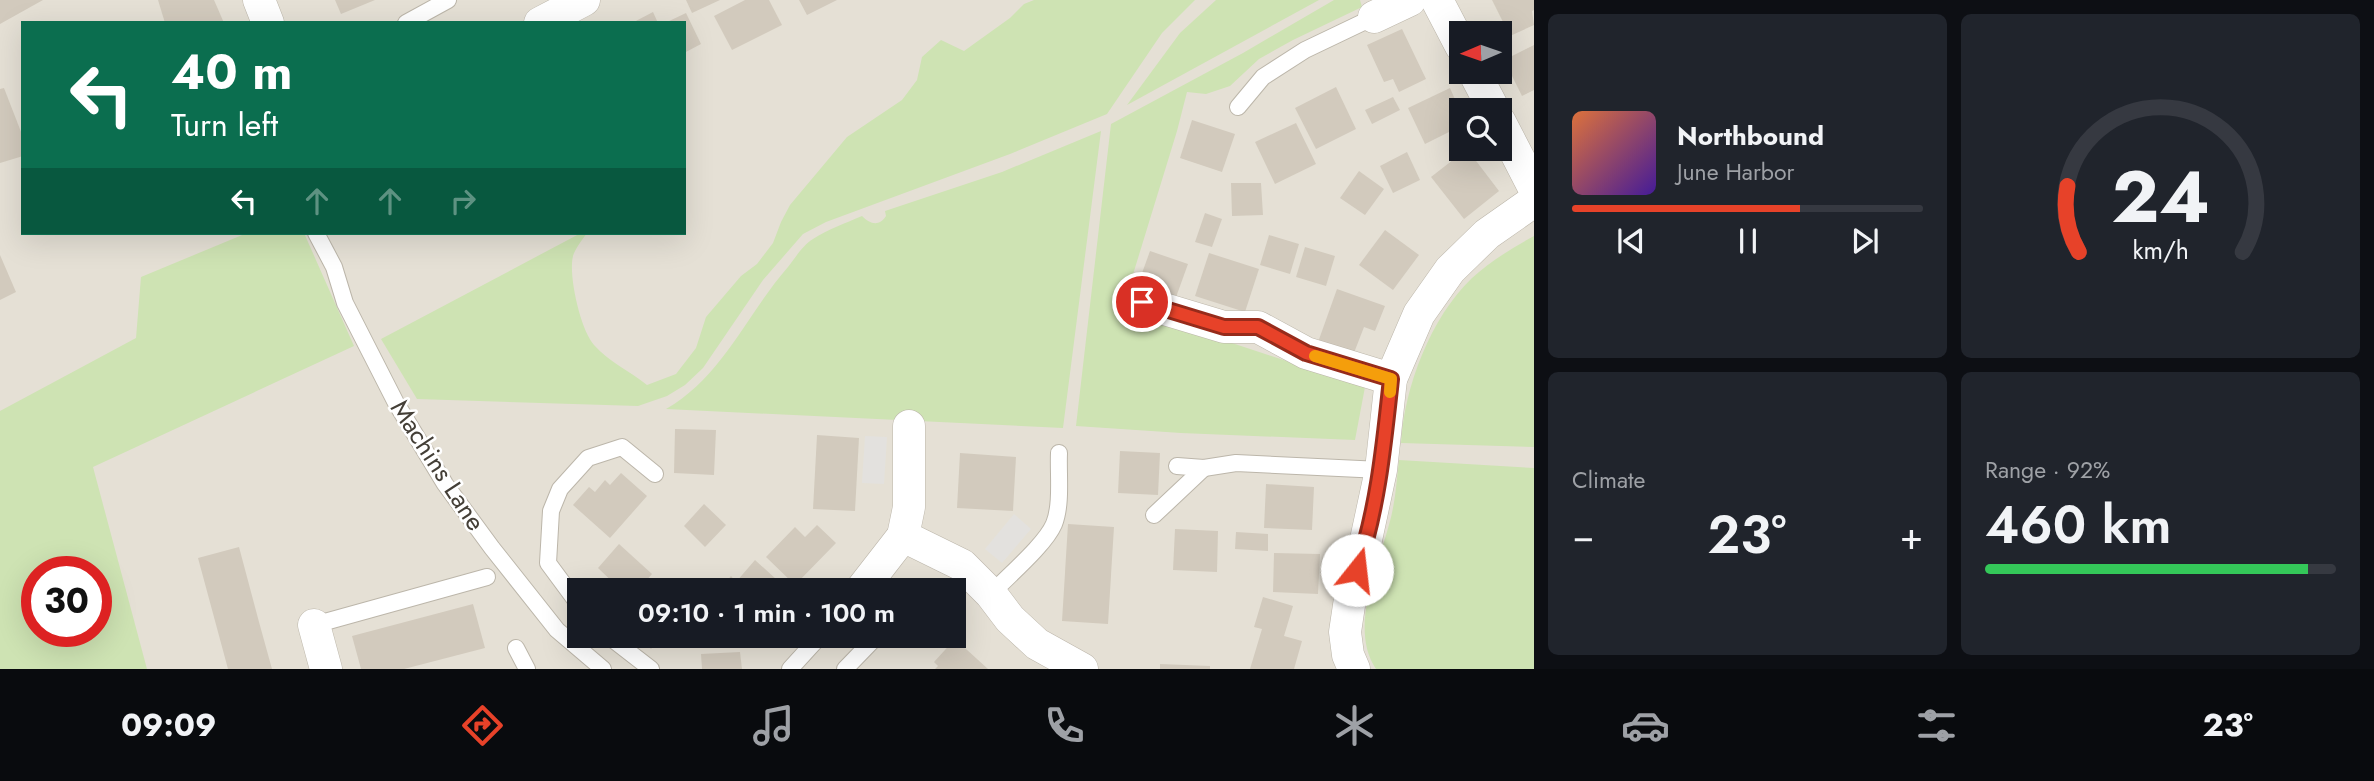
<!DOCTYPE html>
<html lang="en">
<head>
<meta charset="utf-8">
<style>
	body { margin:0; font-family:Jost,sans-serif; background:#20242c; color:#f1f3f6; height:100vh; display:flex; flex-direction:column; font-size:26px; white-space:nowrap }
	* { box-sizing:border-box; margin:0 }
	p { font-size:23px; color:#9ea1a6 }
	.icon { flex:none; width:38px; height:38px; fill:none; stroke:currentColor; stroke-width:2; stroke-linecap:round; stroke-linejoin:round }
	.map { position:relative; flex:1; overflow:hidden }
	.drawer { display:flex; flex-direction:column; gap:14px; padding:14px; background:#0d0f14; width:840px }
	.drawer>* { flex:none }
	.banner { position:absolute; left:21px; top:21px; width:665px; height:214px; border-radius:0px; box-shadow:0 7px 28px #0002; background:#0b6e4f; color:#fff; overflow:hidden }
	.needle { width:46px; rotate:268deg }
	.tools { position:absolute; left:1449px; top:21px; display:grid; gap:14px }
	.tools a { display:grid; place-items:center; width:63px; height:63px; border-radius:0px; background:#171b24; box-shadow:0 7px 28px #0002; font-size:35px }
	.speed { position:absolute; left:21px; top:556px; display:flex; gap:14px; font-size:35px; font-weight:700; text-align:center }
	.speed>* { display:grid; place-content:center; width:91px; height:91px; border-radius:50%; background:#171b24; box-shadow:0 7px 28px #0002; line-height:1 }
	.speed .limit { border:10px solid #d22; background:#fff; color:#111 }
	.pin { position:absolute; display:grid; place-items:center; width:60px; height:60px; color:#fff; margin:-30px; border:4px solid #fff; border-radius:50%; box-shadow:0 2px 7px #0007 }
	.me { position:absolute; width:77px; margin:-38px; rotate:16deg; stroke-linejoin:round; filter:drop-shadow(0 0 5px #0008) }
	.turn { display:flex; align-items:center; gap:24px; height:147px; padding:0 35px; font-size:32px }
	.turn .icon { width:91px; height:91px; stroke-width:2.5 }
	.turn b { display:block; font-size:49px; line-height:60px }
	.lanes { display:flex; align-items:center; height:66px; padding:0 35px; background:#0003; justify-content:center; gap:35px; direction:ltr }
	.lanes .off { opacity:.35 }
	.big { font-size:52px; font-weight:600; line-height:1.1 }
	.drawer .card { flex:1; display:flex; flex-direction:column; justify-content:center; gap:10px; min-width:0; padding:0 24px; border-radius:10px; background:#20242c }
	.drawer .dial { align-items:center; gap:0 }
	.dial svg { height:182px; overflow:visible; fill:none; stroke:#363941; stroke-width:7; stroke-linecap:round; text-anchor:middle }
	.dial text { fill:#f1f3f6; stroke:none }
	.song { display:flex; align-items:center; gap:21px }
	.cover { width:84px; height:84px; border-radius:10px; background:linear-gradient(135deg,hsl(20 70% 55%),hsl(260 70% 35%)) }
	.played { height:7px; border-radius:4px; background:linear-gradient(90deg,#e74229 65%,#363941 65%) }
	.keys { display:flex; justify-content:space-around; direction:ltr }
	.heat { display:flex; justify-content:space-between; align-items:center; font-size:38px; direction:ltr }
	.charge { height:10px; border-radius:5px; background:linear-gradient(90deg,#34c759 92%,#363941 0) }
	.drawer .tiles { flex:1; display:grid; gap:14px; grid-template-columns:repeat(2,1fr) }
	.trip { position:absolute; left:567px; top:578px; width:399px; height:70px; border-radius:0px; background:#171b24; box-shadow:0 7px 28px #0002; font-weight:600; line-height:70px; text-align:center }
	.dock { display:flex; height:112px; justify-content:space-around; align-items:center; background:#090b0e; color:#9ea1a6 }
	.dock .icon { width:49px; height:49px }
	.dock .on { color:#e74229 }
	.dock b { font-size:32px; color:#f1f3f6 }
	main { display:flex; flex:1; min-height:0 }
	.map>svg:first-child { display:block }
	.residential { fill:#e5e0d5; fill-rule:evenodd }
	.green { fill:#cee3b3; fill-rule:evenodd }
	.parking { fill:#e3e1de }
	.building { fill:#d2cabd }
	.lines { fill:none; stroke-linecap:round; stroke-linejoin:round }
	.service-casing { stroke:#bcb6aa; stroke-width:18 }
	.minor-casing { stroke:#bcb6aa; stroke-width:33 }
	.service { stroke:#fff; stroke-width:16 }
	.minor { stroke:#fff; stroke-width:32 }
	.route-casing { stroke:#962b1b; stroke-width:18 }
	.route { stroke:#e74229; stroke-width:12 }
	.slow { stroke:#f59e0b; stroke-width:12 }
	.labels { text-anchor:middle; stroke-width:5; stroke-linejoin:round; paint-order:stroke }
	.street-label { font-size:26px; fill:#443f37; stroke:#fff }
</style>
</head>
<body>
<main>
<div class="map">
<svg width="1534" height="669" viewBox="0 0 1534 669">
	<rect width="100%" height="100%" fill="#f2eee7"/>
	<!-- residential -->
	<path class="residential" d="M0,0H1534V669H0ZM23,23H684V233H23ZM1461,33H1500V72H1461ZM1461,110H1500V149H1461ZM37,572H96V632H37ZM579,590H954V635H579Z"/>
	<!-- green -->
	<g class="green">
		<path d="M1034,0H1195L1162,33L1107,114L1010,154L826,222L803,234L763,280L703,368L685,385L667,396L638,406L417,399L381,339L581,233H587C582,240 575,249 573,256C568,276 581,331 594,345C609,362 630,371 647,385L676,374L696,348L706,317L741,276L757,264L773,243L781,222L790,205L847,137L902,100L917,80L922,57L941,40L964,51L1010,18L1024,4Z"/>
		<path d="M1216,0H1319L1127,105L1180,33Z"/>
		<path d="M1334,0H1360L1362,7L1293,40L1259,59L1230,86L1206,94L1187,92L1177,131L1123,307L1365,387L1355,440L1181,433L1076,426L1111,124L1243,53Z"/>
		<path d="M1101,131L1063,428L666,409C723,376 746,315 788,267C795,258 803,245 813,239C828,229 846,223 862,216C870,224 879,227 886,216L885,211L1002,172Z"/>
		<path d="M247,233H304L354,346L93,467L147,669H0V411L136,338L141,277ZM37,572H96V632H37Z"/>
		<path d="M1534,236V447L1401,443C1404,387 1431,317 1472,278C1491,261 1512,248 1534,236Z"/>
		<path d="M1399,460L1534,468V669H1376C1346,624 1384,556 1393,508C1396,493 1397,476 1399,460Z"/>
	</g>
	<!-- parking -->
	<g class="parking">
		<path d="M865,436L887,437L884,484L862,483Z"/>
		<path d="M1014,514L1031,529L1002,563L985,549Z"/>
	</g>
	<!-- building -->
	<g class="building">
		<path d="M0,0H43L0,24Z"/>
		<path d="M158,0H214L224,23H165Z"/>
		<path d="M335,0H375L341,14Z"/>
		<path d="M686,0H720L692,13Z"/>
		<path d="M745,0H769L782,25L732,50L714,16Z"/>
		<path d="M799,0H837L807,15Z"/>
		<path d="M1492,0H1534V10L1532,11L1534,25L1510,36Z"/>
		<path d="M653,12L658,23H632Z"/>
		<path d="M686,13L701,44L684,53V23H665Z"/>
		<path d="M1402,29L1426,79L1399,92L1393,79L1384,82L1367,45Z"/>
		<path d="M1534,45V90L1522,96L1504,60Z"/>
		<path d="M1336,87L1356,129L1316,149L1295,108Z"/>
		<path d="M4,88L23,137V156L0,163V89Z"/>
		<path d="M1450,88L1461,113V126L1425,144L1408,108Z"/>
		<path d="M1393,97L1400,110L1372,124L1365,110Z"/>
		<path d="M1192,120L1235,134L1222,172L1180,158Z"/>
		<path d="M1296,123L1316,164L1275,184L1255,142Z"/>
		<path d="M1467,149L1499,191L1464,219L1431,177Z"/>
		<path d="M1407,152L1420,180L1393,193L1380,166Z"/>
		<path d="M1359,171L1384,189L1365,215L1340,198Z"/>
		<path d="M1231,183H1261L1263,215L1232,216Z"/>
		<path d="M1205,213L1222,219L1212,247L1195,242Z"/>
		<path d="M1385,230L1419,255L1393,290L1359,265Z"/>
		<path d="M1269,235L1299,244L1290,274L1260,265Z"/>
		<path d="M1305,247L1335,256L1326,286L1296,277Z"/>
		<path d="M1150,251L1188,264L1175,300L1137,287Z"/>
		<path d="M1209,253L1259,269L1245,312L1195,296Z"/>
		<path d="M0,255L16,292L0,300Z"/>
		<path d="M1337,289L1385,306L1375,331L1364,327L1352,358L1317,345Z"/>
		<path d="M675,429L716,430L714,475L674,473Z"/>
		<path d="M817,435L859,438L855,511L813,509Z"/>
		<path d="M1120,451L1160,453L1158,495L1118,493Z"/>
		<path d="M960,453L1016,457L1013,511L957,508Z"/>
		<path d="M621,473L647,496L610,538L573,505L589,487L595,492L605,480L610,485Z"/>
		<path d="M1266,484L1314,487L1312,530L1264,528Z"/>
		<path d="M704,504L726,525L705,547L684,526Z"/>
		<path d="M1068,524L1114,527L1108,624L1062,621Z"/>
		<path d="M817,525L836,543L795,585L766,557L795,527L805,537Z"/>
		<path d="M1175,529L1218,531L1217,572L1173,570Z"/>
		<path d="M1236,532L1268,534V551L1235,549Z"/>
		<path d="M619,544L652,574L638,590H621L598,568Z"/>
		<path d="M239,547L259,622L272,669H228L198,558Z"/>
		<path d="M1274,553L1320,554L1318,594L1273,592Z"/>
		<path d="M755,560L788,590H719L731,576L736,582Z"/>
		<path d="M1263,597L1293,606L1284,636L1302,641L1294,669H1250L1262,629L1254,627Z"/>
		<path d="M473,604L485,648L404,669H361L352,636Z"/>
		<path d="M635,635H664L651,649Z"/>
		<path d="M955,639L988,669H935L938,666L934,662Z"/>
		<path d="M740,652L742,669H702L701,654Z"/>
		<path d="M1160,664L1210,666V669H1160Z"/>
	</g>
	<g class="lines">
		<!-- service casing -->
		<g class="service-casing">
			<g id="service">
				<path d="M406,23L448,0"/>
				<path d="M1238,107L1263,77L1305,50L1374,17"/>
				<path d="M316,233L334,267L345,303L396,403L445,484L492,548L557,630L603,669"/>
				<path d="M1177,466L1204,468L1236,463L1381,470"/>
				<path d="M1154,515L1204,468"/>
				<path d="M991,594C1008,576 1045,545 1054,524C1062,504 1058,474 1059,453"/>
				<path d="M579,605L548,563L551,511L560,489L588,458L622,447L655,474"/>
				<path d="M314,625L487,577"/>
				<path d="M607,635L651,669"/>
				<path d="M516,648L527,669"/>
				<path d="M790,669L821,635"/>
				<path d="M845,669L878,635"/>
			</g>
		</g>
		<!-- minor casing -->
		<g class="minor-casing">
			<g id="minor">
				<path d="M259,0L268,23"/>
				<path d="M1437,0L1461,46"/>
				<path d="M1374,17L1410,0"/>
				<path d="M540,23L584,0"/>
				<path d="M1474,72L1494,110"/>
				<path d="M1500,122L1534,188"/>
				<path d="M1141,302L1224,327H1258L1306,353L1391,379"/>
				<path d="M903,536L909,507V426"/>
				<path d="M861,590L903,536L962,565L991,594L1010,619L1037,644L1082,669"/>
				<path d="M314,625L326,669"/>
				<path d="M1354,669L1348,655L1345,632L1351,592L1364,549L1381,470L1391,379L1419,314L1450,270L1487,234L1534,201"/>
			</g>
		</g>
		<!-- service -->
		<use href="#service" class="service"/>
		<!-- minor -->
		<use href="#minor" class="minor"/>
	</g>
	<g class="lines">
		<!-- route casing -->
		<g class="route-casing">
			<path id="route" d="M1142,302L1224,327H1258L1306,353L1391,379C1384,444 1378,508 1357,570"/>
		</g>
		<!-- route -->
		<use href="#route" class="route"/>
		<!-- slow -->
		<path class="slow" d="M1315,356L1391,379L1390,392"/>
	</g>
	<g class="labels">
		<!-- street labels -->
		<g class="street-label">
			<text transform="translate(438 465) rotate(57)" y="9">Machins Lane</text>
		</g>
	</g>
</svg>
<div class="tools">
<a><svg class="needle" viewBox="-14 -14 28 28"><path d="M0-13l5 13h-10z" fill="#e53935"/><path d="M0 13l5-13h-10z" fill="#9ea1a6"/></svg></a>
<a><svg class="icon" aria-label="search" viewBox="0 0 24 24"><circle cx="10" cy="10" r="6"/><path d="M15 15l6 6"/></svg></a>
</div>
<div class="speed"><div class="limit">30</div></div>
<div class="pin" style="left:1142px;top:302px;background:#d93025"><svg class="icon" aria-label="arrive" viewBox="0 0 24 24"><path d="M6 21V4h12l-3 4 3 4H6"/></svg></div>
<svg class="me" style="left:1357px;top:570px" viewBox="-20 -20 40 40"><circle r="19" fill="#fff"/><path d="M0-13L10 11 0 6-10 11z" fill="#e74229"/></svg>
<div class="trip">09:10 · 1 min · 100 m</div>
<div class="banner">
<div class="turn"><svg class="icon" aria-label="left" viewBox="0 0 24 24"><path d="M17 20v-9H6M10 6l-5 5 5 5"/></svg><div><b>40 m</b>Turn left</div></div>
<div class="lanes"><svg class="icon" aria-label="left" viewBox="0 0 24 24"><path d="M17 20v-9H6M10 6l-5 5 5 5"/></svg><svg class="icon off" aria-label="ahead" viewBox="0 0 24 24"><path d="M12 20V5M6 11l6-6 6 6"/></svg><svg class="icon off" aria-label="ahead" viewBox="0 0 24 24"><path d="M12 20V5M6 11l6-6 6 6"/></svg><svg class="icon off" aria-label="right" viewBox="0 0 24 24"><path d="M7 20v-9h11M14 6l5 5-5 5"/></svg></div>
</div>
</div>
<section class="drawer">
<div class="tiles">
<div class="card">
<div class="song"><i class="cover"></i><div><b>Northbound</b><p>June Harbor</p></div></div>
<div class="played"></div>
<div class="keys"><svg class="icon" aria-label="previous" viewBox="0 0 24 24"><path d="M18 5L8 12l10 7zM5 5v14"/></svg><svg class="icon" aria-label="pause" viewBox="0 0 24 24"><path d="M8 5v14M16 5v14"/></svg><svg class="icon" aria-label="next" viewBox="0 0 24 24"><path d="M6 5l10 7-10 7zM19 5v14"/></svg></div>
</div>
<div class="card dial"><svg viewBox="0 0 100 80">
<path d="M14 69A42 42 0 1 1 86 69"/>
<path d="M14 69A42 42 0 0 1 9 40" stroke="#e74229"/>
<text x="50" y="56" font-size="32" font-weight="700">24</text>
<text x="50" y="72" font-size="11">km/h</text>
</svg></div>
<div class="card"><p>Climate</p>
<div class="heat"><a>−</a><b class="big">23°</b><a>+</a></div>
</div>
<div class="card"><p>Range · 92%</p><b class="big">460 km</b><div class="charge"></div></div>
</div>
</section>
</main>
<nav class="dock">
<b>09:09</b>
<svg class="icon on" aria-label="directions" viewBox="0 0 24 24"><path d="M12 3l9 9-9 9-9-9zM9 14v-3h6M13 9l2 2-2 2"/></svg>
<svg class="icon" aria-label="music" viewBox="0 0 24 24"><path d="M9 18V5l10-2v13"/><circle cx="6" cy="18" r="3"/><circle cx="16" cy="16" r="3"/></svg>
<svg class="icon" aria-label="phone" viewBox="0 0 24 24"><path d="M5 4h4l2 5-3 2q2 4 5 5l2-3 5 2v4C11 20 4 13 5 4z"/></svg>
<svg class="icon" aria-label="climate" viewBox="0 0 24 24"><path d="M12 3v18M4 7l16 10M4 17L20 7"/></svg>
<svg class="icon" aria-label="car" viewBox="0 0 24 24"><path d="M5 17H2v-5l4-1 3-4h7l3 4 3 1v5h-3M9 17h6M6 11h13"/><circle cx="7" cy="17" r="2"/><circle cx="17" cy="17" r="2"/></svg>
<svg class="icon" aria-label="filters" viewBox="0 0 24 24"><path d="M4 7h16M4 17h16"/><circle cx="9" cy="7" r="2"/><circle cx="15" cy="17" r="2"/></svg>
<b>23°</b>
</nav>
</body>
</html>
